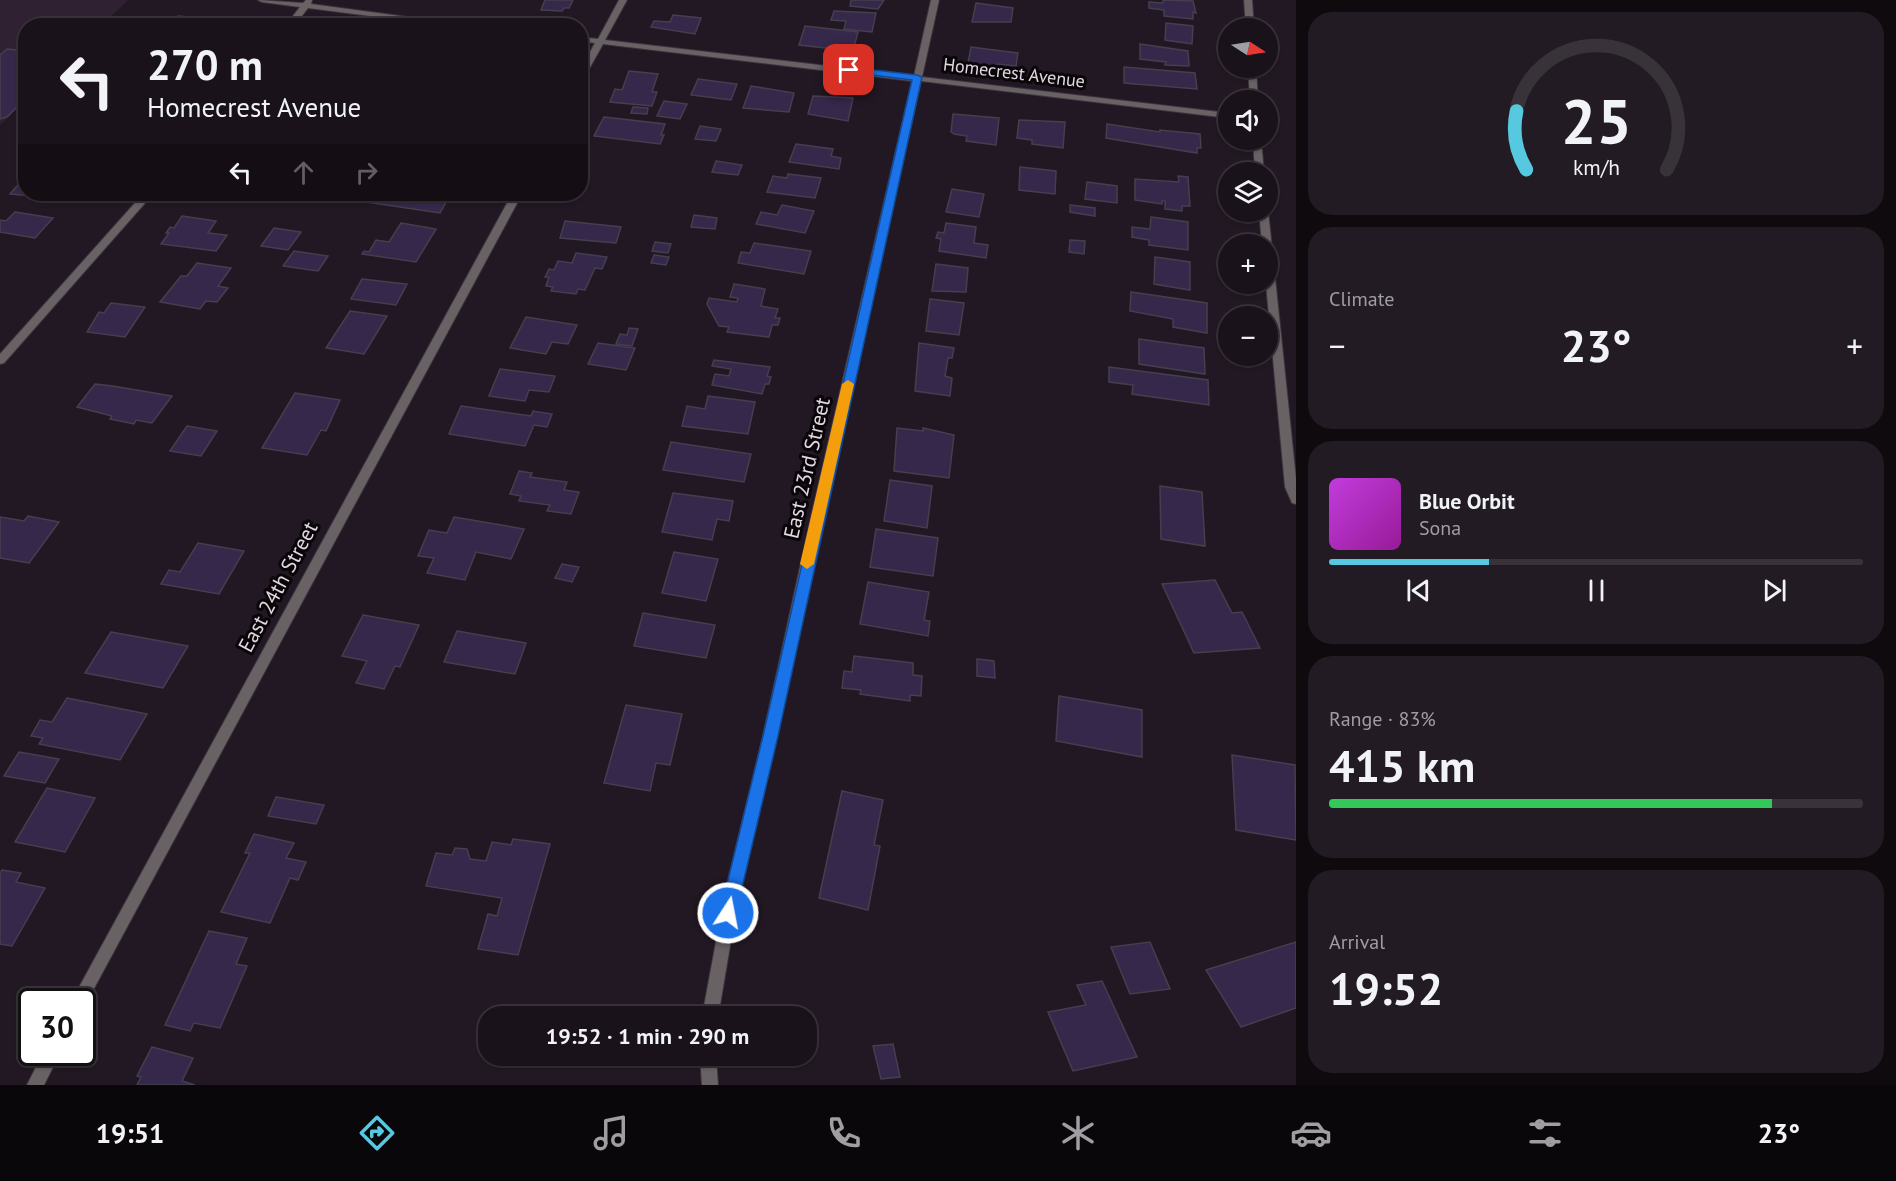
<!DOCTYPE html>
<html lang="en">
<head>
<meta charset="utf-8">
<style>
	body { margin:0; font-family:"PT Sans",sans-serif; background:#231b23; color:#f1f3f6; height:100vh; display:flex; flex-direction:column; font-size:22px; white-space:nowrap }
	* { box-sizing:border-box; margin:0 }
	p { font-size:20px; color:#9f9ea2 }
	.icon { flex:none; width:33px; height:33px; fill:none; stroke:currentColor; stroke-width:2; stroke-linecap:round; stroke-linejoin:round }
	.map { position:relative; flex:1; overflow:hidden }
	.side { display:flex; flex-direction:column; gap:12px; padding:12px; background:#0e0a0e; width:600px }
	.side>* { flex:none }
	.top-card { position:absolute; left:18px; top:18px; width:570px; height:183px; border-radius:24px; box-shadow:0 2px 4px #0004,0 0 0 2px #383239; background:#1a121a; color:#f1f3f6; overflow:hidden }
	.needle { width:39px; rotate:102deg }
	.fabs { position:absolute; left:1218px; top:18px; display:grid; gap:12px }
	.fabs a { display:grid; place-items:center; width:60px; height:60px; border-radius:50%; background:#1a121a; box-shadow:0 2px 4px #0004,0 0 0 2px #383239; font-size:30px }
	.speed { position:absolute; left:18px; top:988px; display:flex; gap:12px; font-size:30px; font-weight:700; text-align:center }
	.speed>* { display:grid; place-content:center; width:78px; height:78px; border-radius:50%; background:#1a121a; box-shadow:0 2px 4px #0004,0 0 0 2px #383239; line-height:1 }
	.speed .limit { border:3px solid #111; border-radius:9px; background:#fff; color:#111 }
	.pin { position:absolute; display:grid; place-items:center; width:51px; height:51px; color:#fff; margin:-26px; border-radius:12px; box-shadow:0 3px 9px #0006 }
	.me { position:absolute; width:66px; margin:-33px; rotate:11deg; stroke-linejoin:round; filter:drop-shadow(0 0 4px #0008) }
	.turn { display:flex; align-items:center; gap:21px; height:126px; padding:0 30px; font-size:27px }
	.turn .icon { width:78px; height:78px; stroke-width:2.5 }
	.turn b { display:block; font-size:42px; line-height:51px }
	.lanes { display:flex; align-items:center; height:57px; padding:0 30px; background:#0003; justify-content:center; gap:30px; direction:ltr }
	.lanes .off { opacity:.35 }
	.big { font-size:45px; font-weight:700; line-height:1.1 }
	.side .tile { flex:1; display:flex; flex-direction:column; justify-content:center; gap:9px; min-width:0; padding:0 21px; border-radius:24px; background:#231b23 }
	.side .dial { align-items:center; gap:0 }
	.dial svg { height:156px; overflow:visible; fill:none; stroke:#383239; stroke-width:7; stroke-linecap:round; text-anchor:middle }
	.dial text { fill:#f1f3f6; stroke:none }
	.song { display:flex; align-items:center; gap:18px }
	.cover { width:72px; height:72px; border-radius:9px; background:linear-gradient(135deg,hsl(290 70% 55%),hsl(300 70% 35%)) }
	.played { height:6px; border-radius:3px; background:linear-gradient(90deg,#56c9e1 30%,#383239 30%) }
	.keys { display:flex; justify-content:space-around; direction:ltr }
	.heat { display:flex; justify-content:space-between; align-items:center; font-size:33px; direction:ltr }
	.charge { height:9px; border-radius:4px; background:linear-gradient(90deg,#34c759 83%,#383239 0) }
	.trip { position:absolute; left:478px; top:1006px; width:339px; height:60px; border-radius:24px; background:#1a121a; box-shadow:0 2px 4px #0004,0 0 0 2px #383239; font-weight:700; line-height:60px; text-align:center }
	.tabs { display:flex; height:96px; justify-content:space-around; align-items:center; background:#0a070a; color:#9f9ea2 }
	.tabs .icon { width:42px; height:42px }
	.tabs .current { color:#56c9e1 }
	.tabs b { font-size:27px; color:#f1f3f6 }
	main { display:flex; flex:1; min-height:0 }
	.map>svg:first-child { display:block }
	.built { fill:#2f2131 }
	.building { fill:#36284a; stroke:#443f4e; stroke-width:1.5 }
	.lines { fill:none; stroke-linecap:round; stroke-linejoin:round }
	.minor-casing { stroke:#3d333d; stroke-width:2 }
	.minor { fill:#696265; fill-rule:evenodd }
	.route { fill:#1a73e8; stroke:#114b97; stroke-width:1.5 }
	.slow { fill:#f59e0b }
	.labels { text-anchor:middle; stroke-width:6; stroke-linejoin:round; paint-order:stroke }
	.far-street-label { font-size:18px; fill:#e0d9e0; stroke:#090509 }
	.street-label { font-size:21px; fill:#e0d9e0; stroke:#090509 }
</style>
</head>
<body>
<main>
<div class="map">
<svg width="1296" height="1085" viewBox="0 0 1296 1085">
	<rect width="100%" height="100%" fill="#221823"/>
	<!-- built -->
	<path class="built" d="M0,0H128L102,25L26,26L25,100L0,125Z"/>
	<!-- building -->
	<g class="building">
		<path d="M545,0H573L569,8H564L562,11L541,10Z"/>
		<path d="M851,0H884L878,9L850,6Z"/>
		<path d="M1163,0L1193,1L1196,13L1193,12V19L1164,16V10L1149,8V2L1163,3Z"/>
		<path d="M976,3L1013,8L1011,22H972Z"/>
		<path d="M834,11L876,13L872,32L844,29L846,21L831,20Z"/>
		<path d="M673,15L701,18L695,34L651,27L654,21L670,22Z"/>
		<path d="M178,16L200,18L193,26H169Z"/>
		<path d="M1166,23L1193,26L1192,44L1165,40Z"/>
		<path d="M805,26L858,32L853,51L799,45Z"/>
		<path d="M1140,44L1188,51L1189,66L1165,65L1166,62L1140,59Z"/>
		<path d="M971,47L1018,53L1016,66L998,64L997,69L968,63Z"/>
		<path d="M7,49L26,51V98L7,117L0,119V55Z"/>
		<path d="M1124,67L1195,73L1197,89L1124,83Z"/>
		<path d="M629,71L658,74L652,92H657L652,106L610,102L615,89L622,90Z"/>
		<path d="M698,79L737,84L731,100L691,95Z"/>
		<path d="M751,86L794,93L789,112L743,108Z"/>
		<path d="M813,96L853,98L848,121L808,114Z"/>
		<path d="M664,101L687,104L680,119L657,116Z"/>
		<path d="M633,107L648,108L647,114L631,113Z"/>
		<path d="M953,114L999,118L996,145L966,141L967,136L954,134L951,132Z"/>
		<path d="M604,117L665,124L661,135H664L660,144L594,136Z"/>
		<path d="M1019,120L1065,122L1063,148L1032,144V140L1017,138Z"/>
		<path d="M1107,124L1160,132V130L1200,134L1201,148H1197V153L1106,138Z"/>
		<path d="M700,126L721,129L716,141L695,139Z"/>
		<path d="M796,144L833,149L831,156L841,158L839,169L789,162Z"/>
		<path d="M716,161L742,165L738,175L712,172Z"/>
		<path d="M1020,167L1056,171L1055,194L1019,190Z"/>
		<path d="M788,174L821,178L815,198L767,192L773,176L787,178Z"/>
		<path d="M26,176V194H66L61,199L10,194Z"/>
		<path d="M1178,176L1188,177L1190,206H1182V211L1165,209V201H1162V204L1135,200V179L1179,182Z"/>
		<path d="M1087,182L1117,186V203L1085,199Z"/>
		<path d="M952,189L984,194L979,217L946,212Z"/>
		<path d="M201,194H231L226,201L197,198Z"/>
		<path d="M364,194H444L450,195L440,213L359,201Z"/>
		<path d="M782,205L814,211L805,233L756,224L761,212L777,215Z"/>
		<path d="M1070,205L1095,208V216L1070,212Z"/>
		<path d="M15,212L53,218L35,238L0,232V220L6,221Z"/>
		<path d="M694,215L717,218L715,229L691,227Z"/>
		<path d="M182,216L216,221L208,233L227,235L216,251L161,244L169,233H166L170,227L174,228Z"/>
		<path d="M1151,217L1188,222V250L1149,245V240L1132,237V227L1150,229Z"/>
		<path d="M565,221L621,227L616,243L560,238Z"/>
		<path d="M401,223L436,229L416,262L362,254L364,251L369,252L376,240L389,242Z"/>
		<path d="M946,223L976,227L974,243L988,245L986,258L939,251L941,239L936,238L938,232L944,233Z"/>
		<path d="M274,228L301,232L288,250L261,246Z"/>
		<path d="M1070,240L1085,241L1084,254L1069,252Z"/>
		<path d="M655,242L671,244L668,253L652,251Z"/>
		<path d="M754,243L811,251L804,274L738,263L741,252L750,253Z"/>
		<path d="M294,251L328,256L318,271L283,266Z"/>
		<path d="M576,253L607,257L602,269L595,268L585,290L578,289L576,294L551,291L553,287L546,286L549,277H545L549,269L554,270L558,261L572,263Z"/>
		<path d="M654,255L669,257L666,265L651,263Z"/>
		<path d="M1155,257L1190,262V290L1154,284Z"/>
		<path d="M197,263L231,268L218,286L228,288L217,302L206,301L200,309L160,302L181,276H187Z"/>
		<path d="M936,264L968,268L966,292L932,291Z"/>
		<path d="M362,279L407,284L396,305L351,299Z"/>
		<path d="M734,284L765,289L761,306L778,309L775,318H780L778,325H772L769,337L727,332L729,327L719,326L707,304L709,298L737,302L738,298L730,297Z"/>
		<path d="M1131,292L1207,303V333L1173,327V319L1130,311Z"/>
		<path d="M930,299L964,303L959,335L926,331Z"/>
		<path d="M111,303L145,307L125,337L87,332L99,312L104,313Z"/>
		<path d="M350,311L387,316L364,354L326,348Z"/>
		<path d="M526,317L577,325L568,344L552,342L546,354L510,348Z"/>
		<path d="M629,328L638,329L632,346L616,344L620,334L627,335Z"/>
		<path d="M1139,339L1204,348L1205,374L1139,364Z"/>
		<path d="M598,343L635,348L626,370L588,364Z"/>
		<path d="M919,343L954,348L952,358H948L945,376L952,378L950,396L915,391Z"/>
		<path d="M714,360L770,367L767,376L771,377L769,384H765L762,394L712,385L715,374L729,376L731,369L712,366Z"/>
		<path d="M1109,367L1208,380L1209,405L1132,394L1133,385L1109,382Z"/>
		<path d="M500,369L555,376L549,392L529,390L525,401L489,396Z"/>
		<path d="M95,384L113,386L172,396L152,423L136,420L134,424L110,419L112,416L77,407Z"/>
		<path d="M295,393L340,400L326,431L321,430L307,455L262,448Z"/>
		<path d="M708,396L755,402L748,434L682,426L687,406L705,409Z"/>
		<path d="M461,406L531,416L533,411L552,414L547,427L534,425L525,446L449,434Z"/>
		<path d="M187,426L217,431L201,456L170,451Z"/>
		<path d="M897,428L923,431V428L954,435L949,478L894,471Z"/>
		<path d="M671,442L751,454L744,482L663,470Z"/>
		<path d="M519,471L532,473L530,477L567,482L564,490L579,492L571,514L547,511L550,505L519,501L521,496L510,494Z"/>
		<path d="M890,480L932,486L927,528L884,521Z"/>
		<path d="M1160,486L1202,492L1205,546L1161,539Z"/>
		<path d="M673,493L733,501L729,521L717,519L712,540L662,532Z"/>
		<path d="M28,516L59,522L29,563L0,558V517L24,521Z"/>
		<path d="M454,517L524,529L511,559L476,552L465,580L427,573L434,558L418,556L429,530L447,533Z"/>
		<path d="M876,529L938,538L933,576L870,567Z"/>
		<path d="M198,543L244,551L219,594L161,584L169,570L180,572Z"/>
		<path d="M674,552L718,559L706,601L662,593Z"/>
		<path d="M562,564L579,567L572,582L555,578Z"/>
		<path d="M1215,580L1232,613L1242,612L1260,648L1194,653L1162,584Z"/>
		<path d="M868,582L929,592L924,620L930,621L928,636L860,624Z"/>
		<path d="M643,613L715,625L706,658L634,646Z"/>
		<path d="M363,615L419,625L400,667L395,666L384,689L356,683L367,661L342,656Z"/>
		<path d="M457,631L526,643L515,674L444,662Z"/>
		<path d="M111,632L188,646L163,688L85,673Z"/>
		<path d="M854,656L913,663V675L922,676L921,696L910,695V701L860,694L861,690L842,688L844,671L852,672Z"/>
		<path d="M977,659L994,661L995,678L977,676Z"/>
		<path d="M1059,696L1142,710V757L1056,741Z"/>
		<path d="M67,698L147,714L120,760L39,744L43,738L31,736L40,720L52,722Z"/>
		<path d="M626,705L682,714L670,765L656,763L650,791L604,783Z"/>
		<path d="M19,752L59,759L45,783L4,776Z"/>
		<path d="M1232,755L1295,765L1296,840L1236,830Z"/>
		<path d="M47,788L95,798L65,852L15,842Z"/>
		<path d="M842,791L883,800L874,845L880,846L868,910L819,898Z"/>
		<path d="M276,797L324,805L316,824L268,816Z"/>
		<path d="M254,834L294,843L286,858L306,862L298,880L290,878L270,923L221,912L250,853H245Z"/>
		<path d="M513,839L550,844L518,955L478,949L488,914L497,916L502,898L426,886L436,853L452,855L455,848L467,849L470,859L486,861L492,842L511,845Z"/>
		<path d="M2,870L21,873L16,882L45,888L12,946L0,944V873Z"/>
		<path d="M209,931L247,938L236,964L247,966L220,1028L194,1023L190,1031L165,1025Z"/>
		<path d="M1150,942L1170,989L1130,994L1111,947Z"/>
		<path d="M1296,942V1008L1241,1027L1206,970Z"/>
		<path d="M1102,981L1137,1057L1073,1071L1048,1012L1086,1005L1077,985Z"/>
		<path d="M893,1044L900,1077L881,1079L873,1046Z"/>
		<path d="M152,1047L193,1058L182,1081L195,1085H137L141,1077L137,1076Z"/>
	</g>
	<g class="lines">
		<!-- minor casing -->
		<g class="minor-casing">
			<g id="minor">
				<path d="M258,0L303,3L306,0H312L311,4L475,26H448L308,8L294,26H285L300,7L262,2Z"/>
				<path d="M619,0H627L605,40L914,76L931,0H939L922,77L1228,113V118L921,81L823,517L777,736L739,893L718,1017H702L725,893L763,736L811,517L912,81L603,44L584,78L580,80V70L595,43L580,41V37L598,39Z"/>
				<path d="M1244,0H1252L1254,28H1246Z"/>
				<path d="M1248,68H1256L1258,100H1250Z"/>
				<path d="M1253,140H1261L1264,172H1255Z"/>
				<path d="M143,194H153L4,363L0,364V354Z"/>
				<path d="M512,194H522L84,1007L82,1008V1002H71Z"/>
				<path d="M1268,210L1296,479V504L1292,503L1285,487L1266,284L1268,244H1262L1259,212Z"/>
				<path d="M43,1053H60L44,1085H27Z"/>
				<path d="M700,1056H716L718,1085H702Z"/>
			</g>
		</g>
		<!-- minor -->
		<use href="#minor" class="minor"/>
	</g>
	<!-- route -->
	<path class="route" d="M849,67L917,75L922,77L778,736L736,913L734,919L728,921L722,919L720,913L763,736L912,80L846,72L845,70Z"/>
	<!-- slow -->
	<path class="slow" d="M848,380L854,384L814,564L807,569L800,564L842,384Z"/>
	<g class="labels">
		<!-- far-street labels -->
		<g class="far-street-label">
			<text transform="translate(1014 73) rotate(7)" y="6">Homecrest Avenue</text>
		</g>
		<!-- street labels -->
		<g class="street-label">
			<text transform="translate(807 468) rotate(-77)" y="7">East 23rd Street</text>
			<text transform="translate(278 587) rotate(-62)" y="7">East 24th Street</text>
		</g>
	</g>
</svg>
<div class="fabs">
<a><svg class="needle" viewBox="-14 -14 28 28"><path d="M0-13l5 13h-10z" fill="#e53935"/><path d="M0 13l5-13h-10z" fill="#9f9ea2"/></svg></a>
<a><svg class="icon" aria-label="sound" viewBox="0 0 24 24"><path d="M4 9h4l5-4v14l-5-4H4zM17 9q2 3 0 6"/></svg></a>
<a><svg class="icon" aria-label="layers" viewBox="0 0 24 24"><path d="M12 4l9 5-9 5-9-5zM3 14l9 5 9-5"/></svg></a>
<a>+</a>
<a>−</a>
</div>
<div class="speed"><div class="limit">30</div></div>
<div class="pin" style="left:849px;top:70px;background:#d93025"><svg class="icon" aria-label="arrive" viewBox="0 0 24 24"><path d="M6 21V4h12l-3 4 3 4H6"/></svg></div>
<svg class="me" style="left:728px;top:913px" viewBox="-20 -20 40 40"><circle r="17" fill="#1a73e8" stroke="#fff" stroke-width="3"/><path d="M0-11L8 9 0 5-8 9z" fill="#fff"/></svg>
<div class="trip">19:52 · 1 min · 290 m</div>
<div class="top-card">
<div class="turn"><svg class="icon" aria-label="left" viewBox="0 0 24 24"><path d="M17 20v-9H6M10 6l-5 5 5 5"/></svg><div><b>270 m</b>Homecrest Avenue</div></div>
<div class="lanes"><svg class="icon" aria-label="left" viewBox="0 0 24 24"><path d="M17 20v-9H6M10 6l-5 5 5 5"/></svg><svg class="icon off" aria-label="ahead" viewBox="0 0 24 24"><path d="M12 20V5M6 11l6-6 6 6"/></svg><svg class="icon off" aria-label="right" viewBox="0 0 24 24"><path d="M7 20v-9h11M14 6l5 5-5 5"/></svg></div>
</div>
</div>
<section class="side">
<div class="tile dial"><svg viewBox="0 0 100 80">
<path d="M14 69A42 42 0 1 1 86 69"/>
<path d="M14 69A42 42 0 0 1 9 39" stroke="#56c9e1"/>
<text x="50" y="56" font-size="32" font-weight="700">25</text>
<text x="50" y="72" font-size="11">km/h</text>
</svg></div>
<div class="tile"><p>Climate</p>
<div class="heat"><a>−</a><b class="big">23°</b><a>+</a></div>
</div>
<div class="tile">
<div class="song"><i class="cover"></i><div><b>Blue Orbit</b><p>Sona</p></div></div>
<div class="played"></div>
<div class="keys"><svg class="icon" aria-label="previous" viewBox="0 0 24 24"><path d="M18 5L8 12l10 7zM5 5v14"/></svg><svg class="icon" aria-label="pause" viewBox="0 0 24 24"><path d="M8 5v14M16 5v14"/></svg><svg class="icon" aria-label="next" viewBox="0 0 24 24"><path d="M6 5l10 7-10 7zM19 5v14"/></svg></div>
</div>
<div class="tile"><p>Range · 83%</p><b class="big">415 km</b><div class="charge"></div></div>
<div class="tile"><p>Arrival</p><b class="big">19:52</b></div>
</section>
</main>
<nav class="tabs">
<b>19:51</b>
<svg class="icon current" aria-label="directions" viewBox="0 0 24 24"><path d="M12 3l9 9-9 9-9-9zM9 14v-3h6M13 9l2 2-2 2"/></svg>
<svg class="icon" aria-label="music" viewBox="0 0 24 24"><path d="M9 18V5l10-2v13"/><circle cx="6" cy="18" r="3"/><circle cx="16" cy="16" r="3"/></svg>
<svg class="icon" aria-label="phone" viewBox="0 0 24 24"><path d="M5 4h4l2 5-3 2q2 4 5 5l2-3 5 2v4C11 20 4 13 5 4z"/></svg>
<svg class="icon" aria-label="climate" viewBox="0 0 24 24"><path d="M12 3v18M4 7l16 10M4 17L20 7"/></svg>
<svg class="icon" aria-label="car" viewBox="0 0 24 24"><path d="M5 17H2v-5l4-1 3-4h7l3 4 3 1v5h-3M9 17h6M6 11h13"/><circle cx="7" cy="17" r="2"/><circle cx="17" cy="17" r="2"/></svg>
<svg class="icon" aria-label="filters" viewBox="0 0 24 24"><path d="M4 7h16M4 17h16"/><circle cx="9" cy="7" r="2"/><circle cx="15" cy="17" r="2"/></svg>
<b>23°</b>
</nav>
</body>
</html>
